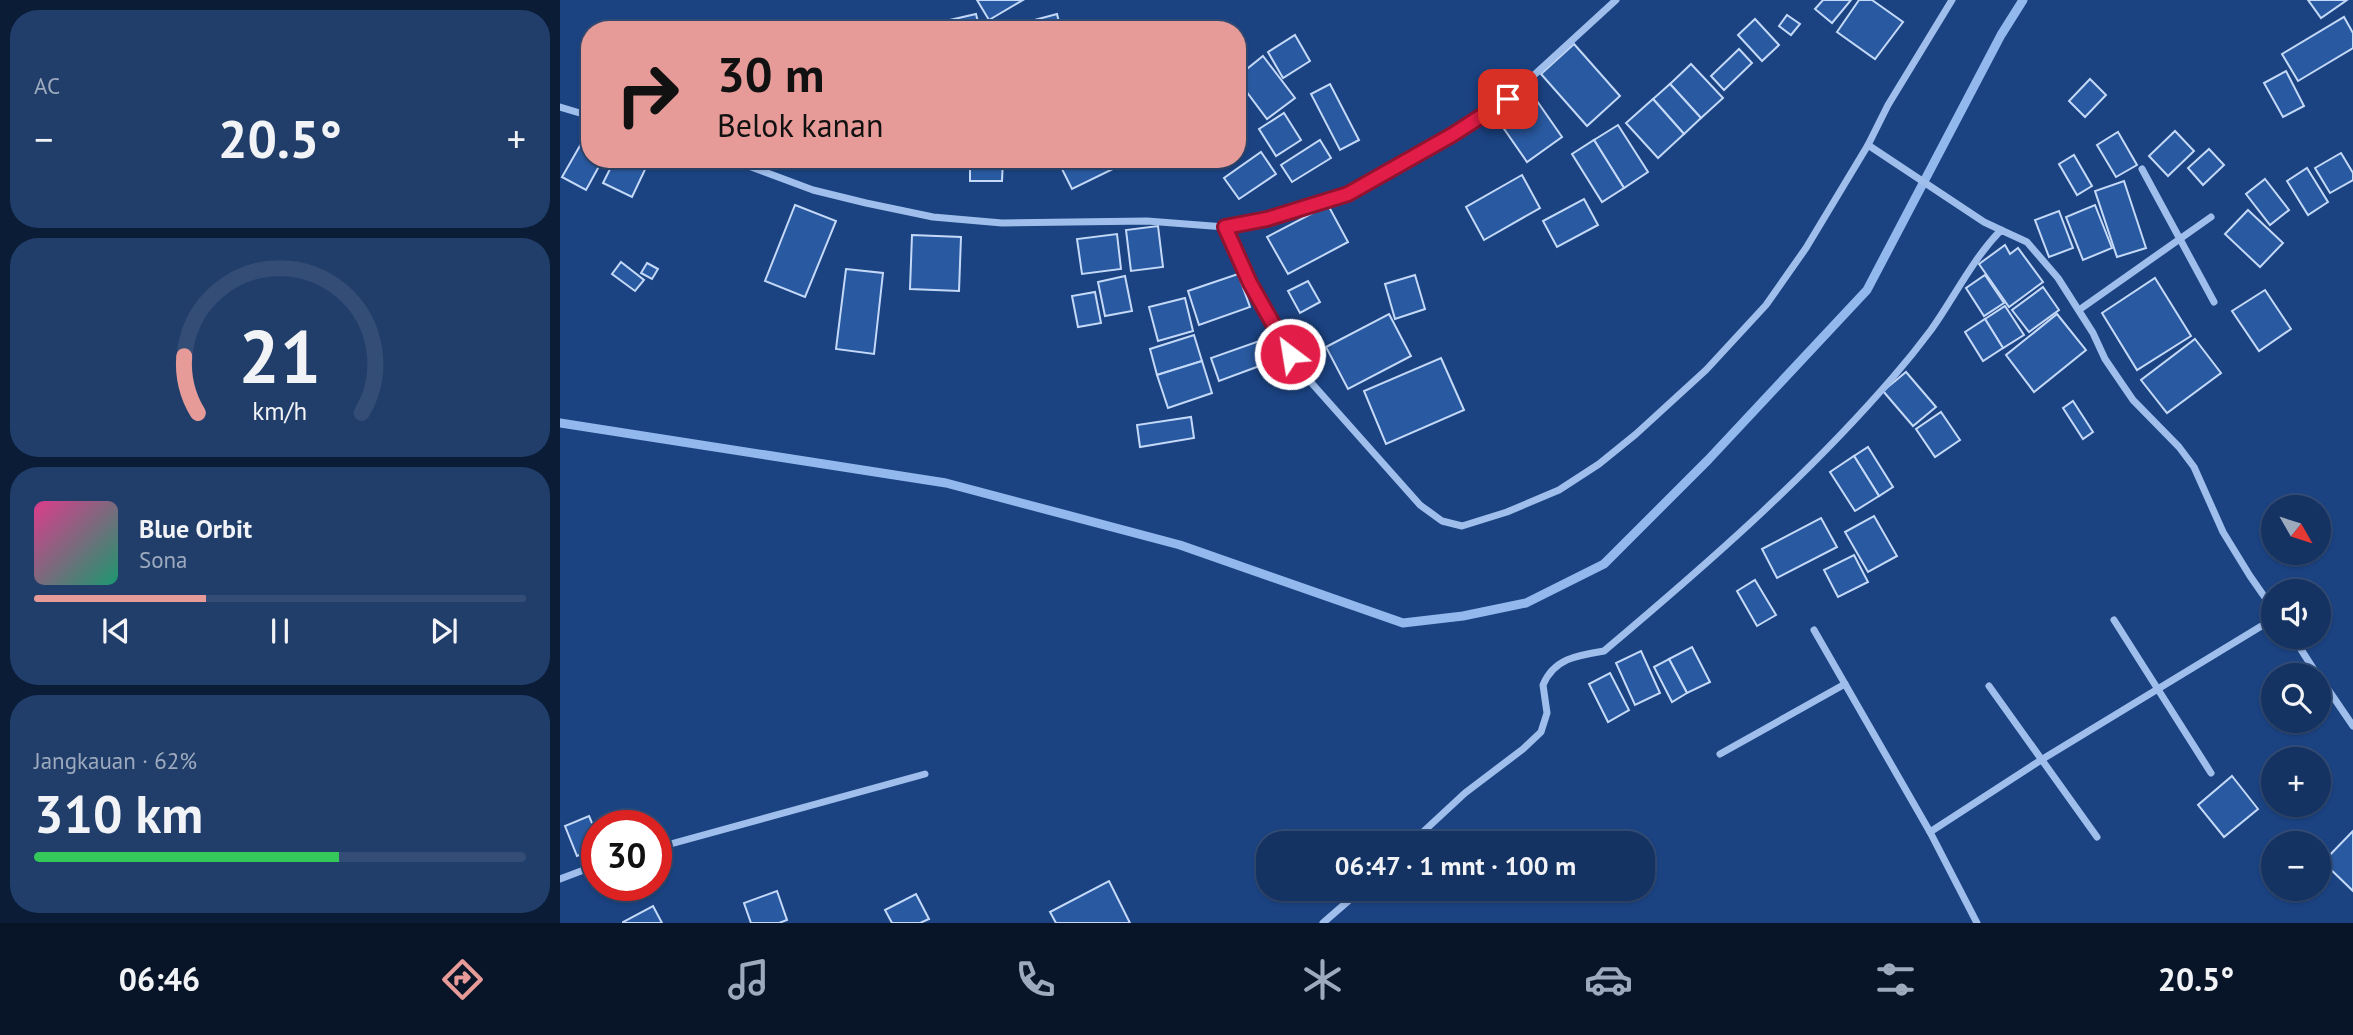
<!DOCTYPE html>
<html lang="id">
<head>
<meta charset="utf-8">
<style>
	body { margin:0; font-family:"PT Sans",sans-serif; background:#213e6b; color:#f1f3f6; height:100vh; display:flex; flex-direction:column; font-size:26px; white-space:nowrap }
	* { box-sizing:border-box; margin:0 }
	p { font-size:23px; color:#9daabe }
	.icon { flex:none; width:38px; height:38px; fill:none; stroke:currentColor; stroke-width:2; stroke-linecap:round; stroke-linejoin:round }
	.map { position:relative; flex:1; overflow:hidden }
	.panel { display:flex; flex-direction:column; gap:10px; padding:10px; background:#0b1c36; width:560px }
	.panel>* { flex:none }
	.top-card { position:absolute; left:21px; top:21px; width:665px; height:147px; border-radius:28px; box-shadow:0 2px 5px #0004,0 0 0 2px #334d77; background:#e69b98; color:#111; overflow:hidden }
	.needle { width:46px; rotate:129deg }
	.buttons { position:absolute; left:1701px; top:495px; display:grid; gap:14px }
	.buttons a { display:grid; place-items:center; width:70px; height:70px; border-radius:50%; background:#143262; box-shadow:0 2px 5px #0004,0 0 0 2px #334d77; font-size:35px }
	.speed { position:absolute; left:21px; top:810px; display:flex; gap:14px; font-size:35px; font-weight:700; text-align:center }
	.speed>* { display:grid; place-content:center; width:91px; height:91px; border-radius:50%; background:#143262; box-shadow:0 2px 5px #0004,0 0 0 2px #334d77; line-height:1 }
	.speed .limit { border:10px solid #d22; background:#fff; color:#111 }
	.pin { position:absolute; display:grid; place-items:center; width:60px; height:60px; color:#fff; margin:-30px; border-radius:14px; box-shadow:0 4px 10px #0006 }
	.me { position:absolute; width:77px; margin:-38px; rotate:329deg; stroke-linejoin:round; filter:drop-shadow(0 0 5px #0008) }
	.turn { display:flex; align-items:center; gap:24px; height:147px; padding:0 21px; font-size:32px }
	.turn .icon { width:91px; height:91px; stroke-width:2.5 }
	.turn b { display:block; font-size:49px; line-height:60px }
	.big { font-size:52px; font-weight:800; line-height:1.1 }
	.panel .widget { flex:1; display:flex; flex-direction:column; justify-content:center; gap:10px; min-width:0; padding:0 24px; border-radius:28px; background:#213e6b }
	.panel .dial { align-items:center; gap:0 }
	.dial svg { height:182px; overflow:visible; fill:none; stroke:#334d77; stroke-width:7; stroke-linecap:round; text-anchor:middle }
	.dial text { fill:#f1f3f6; stroke:none }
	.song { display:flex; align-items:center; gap:21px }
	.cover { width:84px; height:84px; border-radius:10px; background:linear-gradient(135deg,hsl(330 70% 55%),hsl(160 70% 35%)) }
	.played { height:7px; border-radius:4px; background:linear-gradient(90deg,#e69b98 35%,#334d77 35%) }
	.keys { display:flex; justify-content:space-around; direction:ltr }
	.heat { display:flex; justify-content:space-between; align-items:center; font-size:38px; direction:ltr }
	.charge { height:10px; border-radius:5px; background:linear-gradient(90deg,#34c759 62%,#334d77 0) }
	.trip { position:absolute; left:696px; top:831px; width:399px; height:70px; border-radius:28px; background:#143262; box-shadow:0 2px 5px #0004,0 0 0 2px #334d77; font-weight:800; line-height:70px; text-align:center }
	.dock { display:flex; height:112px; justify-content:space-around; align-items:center; background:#081427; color:#9daabe }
	.dock .icon { width:49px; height:49px }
	.dock .current { color:#e69b98 }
	.dock b { font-size:32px; color:#f1f3f6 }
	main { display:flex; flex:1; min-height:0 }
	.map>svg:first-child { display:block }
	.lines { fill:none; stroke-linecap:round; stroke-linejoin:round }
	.stream { stroke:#92b8ed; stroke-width:9 }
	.building { fill:#2959a0; stroke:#c4d9f8; stroke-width:2 }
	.minor { stroke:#9fbeeb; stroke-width:7 }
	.route-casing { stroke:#92132f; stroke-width:18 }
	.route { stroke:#e11d48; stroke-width:12 }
</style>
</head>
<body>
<main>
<section class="panel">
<div class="widget"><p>AC</p>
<div class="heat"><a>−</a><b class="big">20.5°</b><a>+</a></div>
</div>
<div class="widget dial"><svg viewBox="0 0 100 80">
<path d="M14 69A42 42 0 1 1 86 69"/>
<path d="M14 69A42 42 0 0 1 8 44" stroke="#e69b98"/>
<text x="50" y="56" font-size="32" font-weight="700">21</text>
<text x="50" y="72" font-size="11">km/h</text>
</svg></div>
<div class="widget">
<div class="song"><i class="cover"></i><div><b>Blue Orbit</b><p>Sona</p></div></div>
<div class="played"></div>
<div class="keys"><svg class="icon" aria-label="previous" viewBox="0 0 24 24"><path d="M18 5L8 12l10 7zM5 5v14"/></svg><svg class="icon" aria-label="pause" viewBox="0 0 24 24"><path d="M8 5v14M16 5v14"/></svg><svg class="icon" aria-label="next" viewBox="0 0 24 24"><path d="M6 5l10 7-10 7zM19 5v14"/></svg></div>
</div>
<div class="widget"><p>Jangkauan · 62%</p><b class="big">310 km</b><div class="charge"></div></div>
</section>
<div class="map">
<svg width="1793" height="923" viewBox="0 0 1793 923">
	<rect width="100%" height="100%" fill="#1b4382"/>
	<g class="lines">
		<!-- stream -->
		<path class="stream" d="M0,423L386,483L620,545L843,623L903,616L966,603L1044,564L1148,460L1307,290L1441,35L1463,0"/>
	</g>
	<!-- building -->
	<g class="building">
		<path d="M417,0H463L429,20Z"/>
		<path d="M1263,0H1291L1272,23L1255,9Z"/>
		<path d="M1299,0H1312L1343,22L1315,59L1277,32Z"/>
		<path d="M1748,0H1787L1761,18Z"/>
		<path d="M416,14L420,30H383L381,22Z"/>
		<path d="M497,14L501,30H469L467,22Z"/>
		<path d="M1227,15L1240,24L1231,35L1219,26Z"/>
		<path d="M1784,17L1793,33V48L1738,81L1722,54Z"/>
		<path d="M1195,19L1219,45L1202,61L1178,35Z"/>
		<path d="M735,35L750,61L723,78L708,52Z"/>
		<path d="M1014,44L1060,96L1027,126L981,74Z"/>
		<path d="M1179,49L1192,63L1164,90L1151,76Z"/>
		<path d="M703,56L735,98L707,119L677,79V77Z"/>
		<path d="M1131,64L1163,98L1141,118L1110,84Z"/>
		<path d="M1726,71L1744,106L1723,117L1704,83Z"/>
		<path d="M1530,79L1546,95L1525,117L1509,101Z"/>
		<path d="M770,84L799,140L780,150L751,94Z"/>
		<path d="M1110,84L1141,118L1124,134L1093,99Z"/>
		<path d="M968,88L1002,137L967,162L933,113Z"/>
		<path d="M1093,99L1124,134L1098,158L1066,123Z"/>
		<path d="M724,113L741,140L716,156L699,129Z"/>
		<path d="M1058,125L1088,172L1064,188L1034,140Z"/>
		<path d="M1615,131L1634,151L1608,176L1589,156Z"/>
		<path d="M1558,132L1577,165L1556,177L1537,145Z"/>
		<path d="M25,137L30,140V159H43L26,190L2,177Z"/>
		<path d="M760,140L771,158L732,182L721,165Z"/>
		<path d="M1034,140L1064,188L1042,202L1012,154Z"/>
		<path d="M1649,149L1664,165L1643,185L1628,168Z"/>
		<path d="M701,152L716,174L679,199L664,178Z"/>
		<path d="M1781,153L1793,173V180L1770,193L1755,168Z"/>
		<path d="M1514,155L1532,186L1517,195L1499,164Z"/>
		<path d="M55,159H90L72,197L43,183Z"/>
		<path d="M410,159H443L442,181H410Z"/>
		<path d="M497,159H554L557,167L512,189Z"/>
		<path d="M1747,168L1768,202L1748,215L1727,181Z"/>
		<path d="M962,175L980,208L924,240L906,207Z"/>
		<path d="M1705,179L1729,210L1710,225L1686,194Z"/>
		<path d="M1564,181L1586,248L1557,257L1535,191Z"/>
		<path d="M1024,199L1038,225L997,247L983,221Z"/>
		<path d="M235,205L276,221L245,297L205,281Z"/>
		<path d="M768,205L788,242L728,274L707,237Z"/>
		<path d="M1535,205L1552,248L1523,260L1506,217Z"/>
		<path d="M1688,210L1723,243L1700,267L1665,234Z"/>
		<path d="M1499,211L1513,248L1489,257L1475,220Z"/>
		<path d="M598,226L603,267L571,271L566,230Z"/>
		<path d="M557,234L561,269L522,274L517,239Z"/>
		<path d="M352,235L401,237L399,291L350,289Z"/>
		<path d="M1445,245L1450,254L1458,248L1483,282L1449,307L1419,264Z"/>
		<path d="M61,262L84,280L75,291L52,274Z"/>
		<path d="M87,263L98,269L92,279L81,273Z"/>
		<path d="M286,269L323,273L314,354L276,349Z"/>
		<path d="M678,274L690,307L639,325L628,291Z"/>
		<path d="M855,275L865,309L835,319L825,284Z"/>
		<path d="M1425,275L1444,303L1424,316L1406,288Z"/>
		<path d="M565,276L572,311L545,316L538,282Z"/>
		<path d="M1595,278L1631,336L1577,370L1542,313Z"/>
		<path d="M748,281L760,302L740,313L728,291Z"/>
		<path d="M1483,287L1499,310L1469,332L1452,310Z"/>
		<path d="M1705,290L1731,329L1699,351L1672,311Z"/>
		<path d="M535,292L541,323L518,327L512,296Z"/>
		<path d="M625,298L633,331L598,341L589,307Z"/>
		<path d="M1445,306L1464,335L1443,348L1425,319Z"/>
		<path d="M829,314L851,356L788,389L766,347Z"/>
		<path d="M1497,314L1526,350L1474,392L1446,355Z"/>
		<path d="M1425,319L1443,348L1423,361L1405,332Z"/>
		<path d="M634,335L642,361L597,375L590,349Z"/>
		<path d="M705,339L713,361L659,381L651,358Z"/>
		<path d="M1635,339L1661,373L1607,413L1581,380Z"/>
		<path d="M881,358L904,410L826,444L804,391Z"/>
		<path d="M642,361L652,393L608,408L597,375Z"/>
		<path d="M1346,372L1376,407L1353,426L1323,391Z"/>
		<path d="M1513,401L1533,432L1523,439L1503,408Z"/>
		<path d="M1381,412L1400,440L1375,457L1356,429Z"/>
		<path d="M631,417L634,438L580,447L577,425Z"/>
		<path d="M1308,447L1333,487L1319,496L1294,456Z"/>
		<path d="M1294,456L1319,496L1295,511L1270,472Z"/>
		<path d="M1314,516L1337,556L1308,572L1285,532Z"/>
		<path d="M1261,518L1277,547L1217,578L1202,549Z"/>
		<path d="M1294,555L1308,582L1278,597L1264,570Z"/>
		<path d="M1195,580L1216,615L1197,626L1177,591Z"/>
		<path d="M1132,647L1150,682L1127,693L1109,659Z"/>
		<path d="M1081,651L1100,693L1075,705L1056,663Z"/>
		<path d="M1109,659L1127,693L1112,702L1094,667Z"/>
		<path d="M1050,673L1069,710L1048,722L1029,684Z"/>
		<path d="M1672,776L1698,809L1664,837L1638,805Z"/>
		<path d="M29,816L37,835V848L17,856L5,826Z"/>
		<path d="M1793,831V891L1763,862Z"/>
		<path d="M549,881L570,923H496L490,912Z"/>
		<path d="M217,891L227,920L219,923H191L184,903Z"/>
		<path d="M356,894L369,919L360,923H332L325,910Z"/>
		<path d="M93,906L102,923H63V922Z"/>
	</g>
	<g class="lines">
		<!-- minor -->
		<g class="minor">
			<path d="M0,107L30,116"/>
			<path d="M1308,145L1424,222L1441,230"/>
			<path d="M170,159L253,190L306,203L373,217L442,223L587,221L665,227L757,204L788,194L811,182L948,99L1056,0"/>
			<path d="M1582,169L1654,302"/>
			<path d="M665,227L690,283L720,339L740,370L860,505L882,521L902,526L947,512L999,490L1039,464L1076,434L1146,370L1206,305L1246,248L1308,145L1328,105L1392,0"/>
			<path d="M1519,310L1651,217"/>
			<path d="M1554,620L1651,773"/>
			<path d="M1254,630L1370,832"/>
			<path d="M1733,637L1758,676"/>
			<path d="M1759,676L1793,726"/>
			<path d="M1429,686L1537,837"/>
			<path d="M1160,754L1285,684"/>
			<path d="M850,844L905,793L963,749L981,732L987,713L983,685C994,658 1019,655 1044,651C1146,565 1247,477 1334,376C1347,361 1359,346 1371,330C1395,296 1412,260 1441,230L1467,242L1498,278L1533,333L1545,359L1573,400L1619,447L1634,467L1663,532L1690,576L1713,609"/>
			<path d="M96,848L365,774"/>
			<path d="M0,879L37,865"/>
			<path d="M763,923L802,889"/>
			<path d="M1417,923L1370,832L1481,760L1713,619"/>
		</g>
	</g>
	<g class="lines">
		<!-- route casing -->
		<g class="route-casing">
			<path id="route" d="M730,354L690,283L665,227L707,219L788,194L892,135L948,99"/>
		</g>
		<!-- route -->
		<use href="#route" class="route"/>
	</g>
</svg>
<div class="buttons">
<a><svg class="needle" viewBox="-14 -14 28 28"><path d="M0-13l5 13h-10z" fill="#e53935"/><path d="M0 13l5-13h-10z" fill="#9daabe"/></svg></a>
<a><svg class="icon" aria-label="sound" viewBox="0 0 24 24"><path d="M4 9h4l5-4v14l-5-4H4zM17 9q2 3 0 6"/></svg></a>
<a><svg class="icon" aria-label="search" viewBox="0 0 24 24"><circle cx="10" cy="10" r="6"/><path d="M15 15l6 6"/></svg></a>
<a>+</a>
<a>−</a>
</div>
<div class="speed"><div class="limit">30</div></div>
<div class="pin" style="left:948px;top:99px;background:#d93025"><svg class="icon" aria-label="arrive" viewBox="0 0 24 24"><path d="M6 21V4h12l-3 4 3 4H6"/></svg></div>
<svg class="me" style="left:730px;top:354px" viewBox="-20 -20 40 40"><circle r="17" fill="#e11d48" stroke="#fff" stroke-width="3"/><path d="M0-11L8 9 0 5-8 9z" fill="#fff"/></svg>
<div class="trip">06:47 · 1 mnt · 100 m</div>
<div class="top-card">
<div class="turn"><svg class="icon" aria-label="right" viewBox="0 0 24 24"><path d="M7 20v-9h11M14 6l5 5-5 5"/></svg><div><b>30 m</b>Belok kanan</div></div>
</div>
</div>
</main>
<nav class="dock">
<b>06:46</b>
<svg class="icon current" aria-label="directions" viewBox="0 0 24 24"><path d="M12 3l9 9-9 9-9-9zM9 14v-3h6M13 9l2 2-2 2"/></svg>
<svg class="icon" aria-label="music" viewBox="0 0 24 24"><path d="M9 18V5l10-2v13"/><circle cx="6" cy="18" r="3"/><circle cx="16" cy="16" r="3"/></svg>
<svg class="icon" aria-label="phone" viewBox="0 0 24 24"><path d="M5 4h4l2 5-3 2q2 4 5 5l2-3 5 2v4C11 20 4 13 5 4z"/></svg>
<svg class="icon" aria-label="climate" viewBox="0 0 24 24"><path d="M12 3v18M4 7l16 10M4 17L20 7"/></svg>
<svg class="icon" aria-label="car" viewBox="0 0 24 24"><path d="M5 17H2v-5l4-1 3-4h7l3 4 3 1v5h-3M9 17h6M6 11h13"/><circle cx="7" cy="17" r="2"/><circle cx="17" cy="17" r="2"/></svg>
<svg class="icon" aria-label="filters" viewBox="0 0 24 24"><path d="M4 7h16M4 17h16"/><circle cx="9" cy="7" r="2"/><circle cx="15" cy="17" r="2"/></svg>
<b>20.5°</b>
</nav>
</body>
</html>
